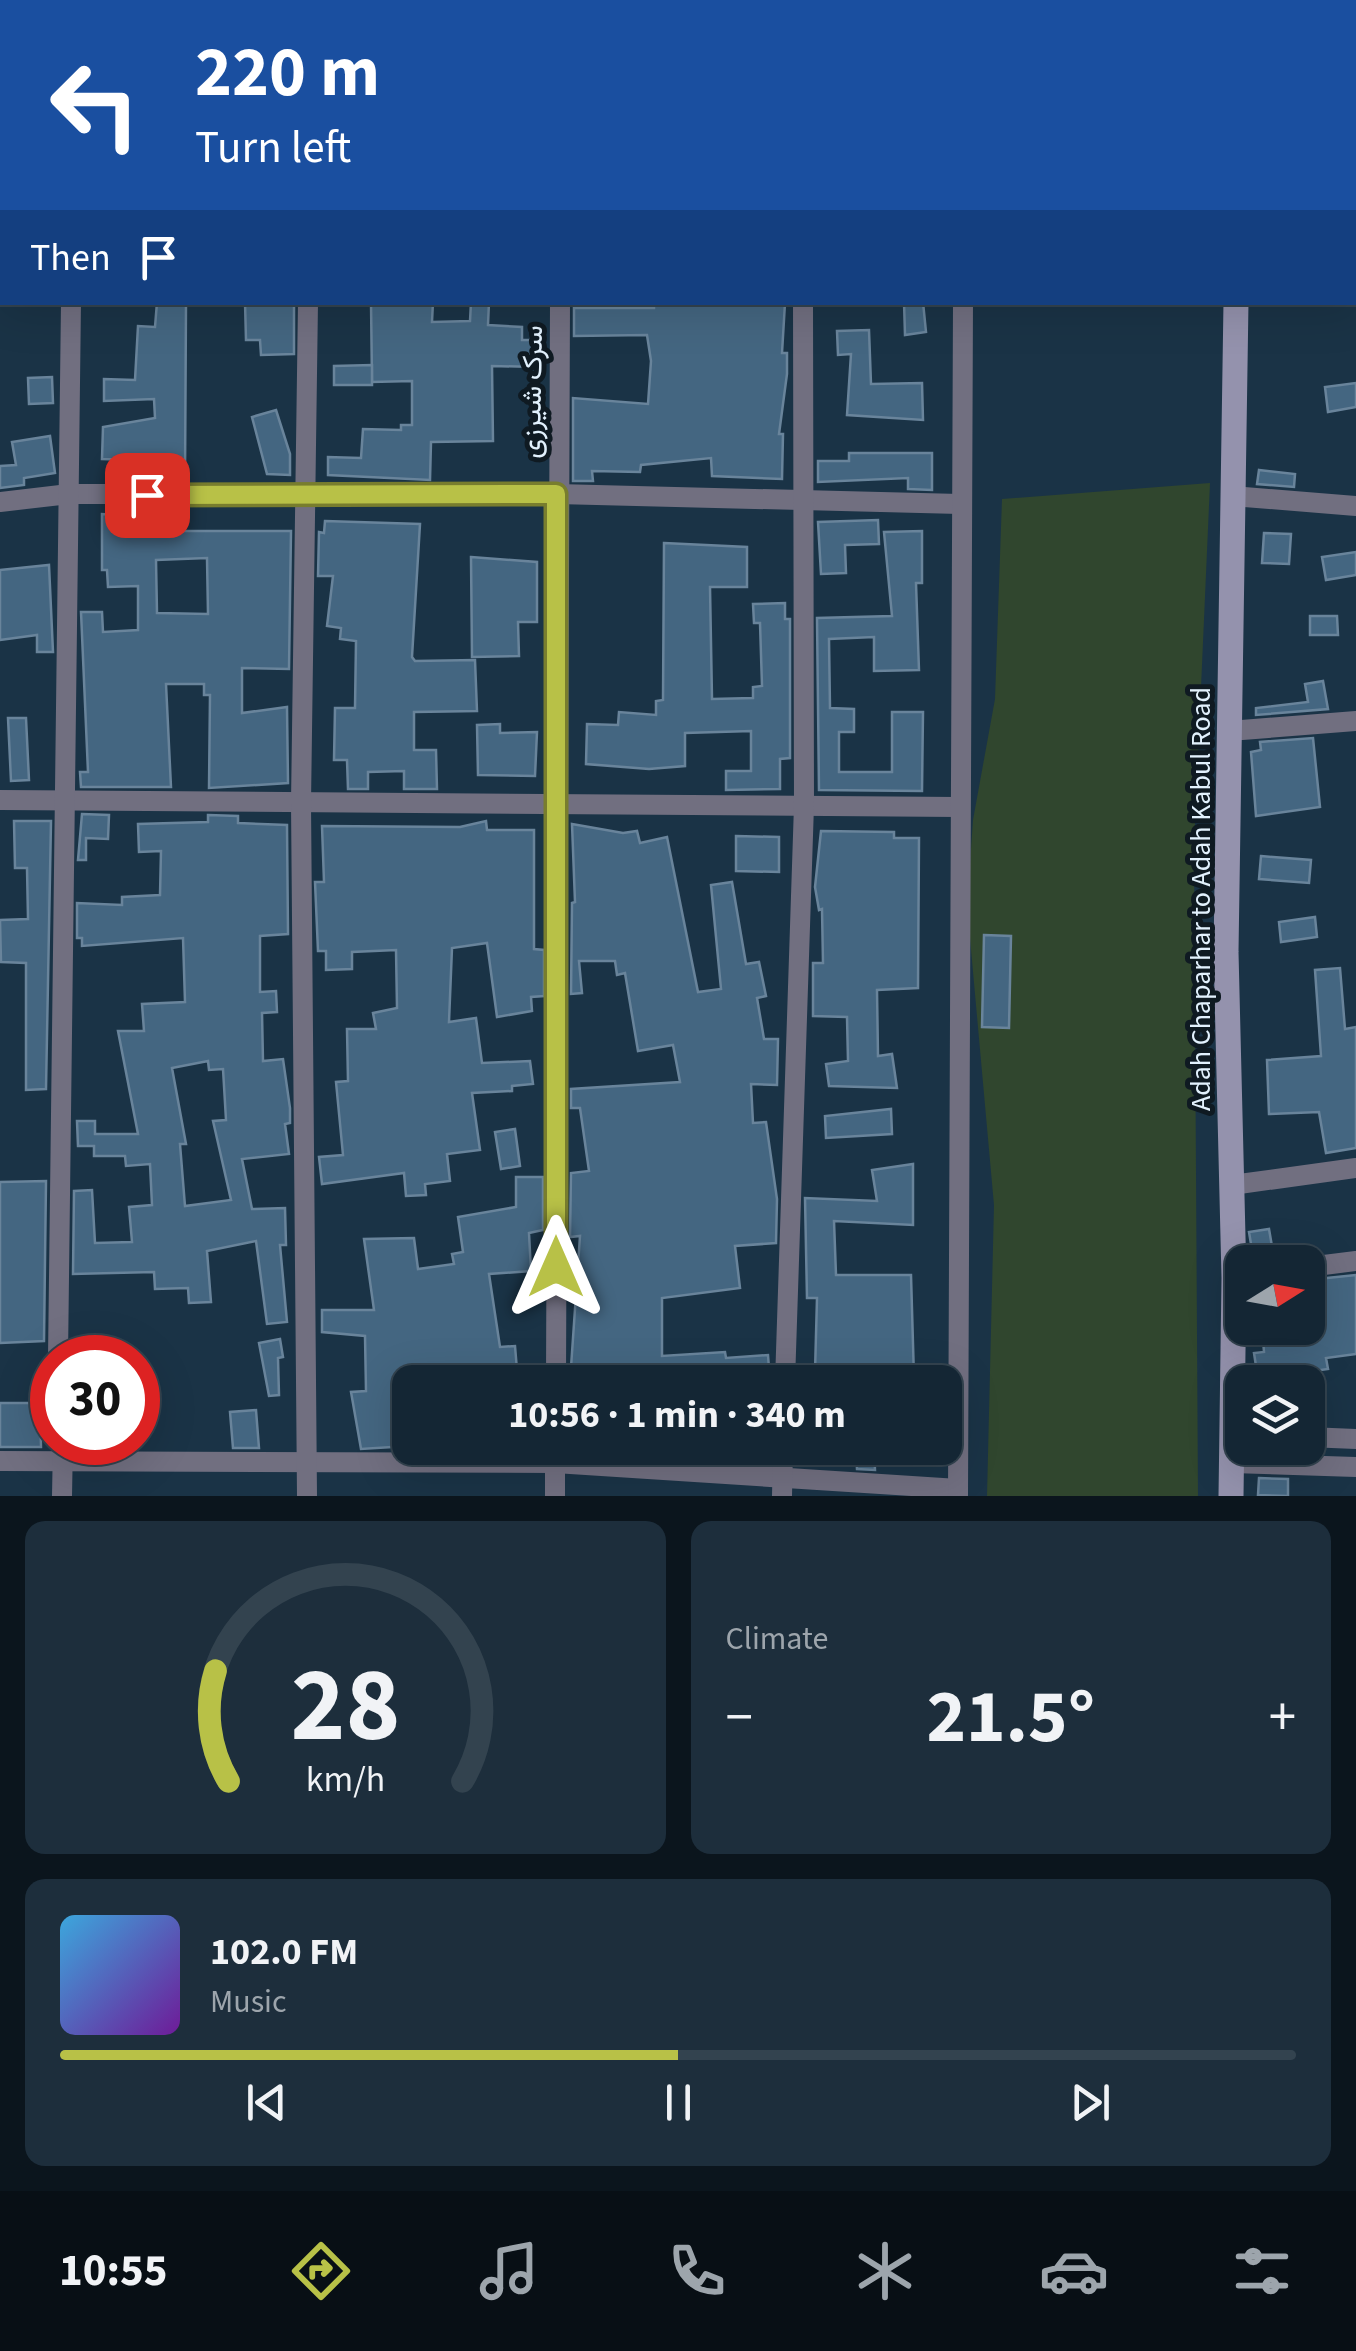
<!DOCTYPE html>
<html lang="en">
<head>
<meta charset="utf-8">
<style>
	body { margin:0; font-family:"Source Sans 3",Vazirmatn,sans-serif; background:#1d2e3c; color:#f1f3f6; height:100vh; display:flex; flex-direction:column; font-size:38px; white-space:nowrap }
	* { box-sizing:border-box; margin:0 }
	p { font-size:32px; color:#9da5ac }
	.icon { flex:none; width:55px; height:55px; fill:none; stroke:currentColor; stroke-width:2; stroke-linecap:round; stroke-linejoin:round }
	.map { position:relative; height:1496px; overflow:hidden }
	.sheet { display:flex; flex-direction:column; gap:25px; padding:25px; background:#0b151d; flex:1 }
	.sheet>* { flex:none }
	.banner { position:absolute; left:0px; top:0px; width:1358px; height:305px; box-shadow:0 10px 40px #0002,0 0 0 2px #33434f; background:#1a4fa0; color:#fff; overflow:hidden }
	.needle { width:65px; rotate:79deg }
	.buttons { position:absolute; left:1225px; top:1245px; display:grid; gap:20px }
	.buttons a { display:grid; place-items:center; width:100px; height:100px; border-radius:20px; background:#142634; box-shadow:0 10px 40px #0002,0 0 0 2px #33434f; font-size:50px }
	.speed { position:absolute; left:30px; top:1335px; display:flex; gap:20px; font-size:50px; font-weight:700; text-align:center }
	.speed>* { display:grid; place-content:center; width:130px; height:130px; border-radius:50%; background:#142634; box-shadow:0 10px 40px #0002,0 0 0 2px #33434f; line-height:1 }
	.speed .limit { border:15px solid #d22; background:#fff; color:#111 }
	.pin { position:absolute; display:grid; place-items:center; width:85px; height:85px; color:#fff; margin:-42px; border-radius:20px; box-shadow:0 5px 15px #0006 }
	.me { position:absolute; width:110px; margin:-55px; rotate:0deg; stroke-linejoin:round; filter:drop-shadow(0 0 8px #0008) }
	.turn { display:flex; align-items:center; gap:35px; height:210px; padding:0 30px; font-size:45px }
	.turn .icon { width:130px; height:130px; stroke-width:2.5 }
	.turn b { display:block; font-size:70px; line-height:85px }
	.then { display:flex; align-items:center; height:95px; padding:0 30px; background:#0003; gap:20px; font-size:38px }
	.big { font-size:75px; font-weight:700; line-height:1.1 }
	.sheet .widget { flex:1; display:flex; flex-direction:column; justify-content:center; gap:15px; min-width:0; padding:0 35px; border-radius:20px; background:#1d2e3c }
	.sheet .dial { align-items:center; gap:0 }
	.dial svg { height:260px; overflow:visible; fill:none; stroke:#33434f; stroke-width:7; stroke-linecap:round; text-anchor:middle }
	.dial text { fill:#f1f3f6; stroke:none }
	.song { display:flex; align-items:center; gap:30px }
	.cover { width:120px; height:120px; border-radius:15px; background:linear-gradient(135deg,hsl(200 70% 55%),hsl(280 70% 35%)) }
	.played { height:10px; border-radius:5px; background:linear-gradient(90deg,#b8c147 50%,#33434f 50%) }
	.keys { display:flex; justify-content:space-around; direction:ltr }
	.heat { display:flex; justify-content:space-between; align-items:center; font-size:55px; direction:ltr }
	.sheet .tiles { flex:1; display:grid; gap:25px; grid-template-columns:1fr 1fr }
	.widget:last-child { grid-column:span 2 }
	.trip { position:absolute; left:392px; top:1365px; width:570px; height:100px; border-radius:20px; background:#142634; box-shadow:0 10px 40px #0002,0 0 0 2px #33434f; font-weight:700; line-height:100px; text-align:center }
	.menu { display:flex; height:160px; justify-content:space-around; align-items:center; background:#080f15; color:#9da5ac }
	.menu .icon { width:70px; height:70px }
	.menu .selected { color:#b8c147 }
	.menu b { font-size:45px; color:#f1f3f6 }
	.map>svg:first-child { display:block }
	.green { fill:#30462e }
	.building { fill:#446681; stroke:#69849b; stroke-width:2.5; fill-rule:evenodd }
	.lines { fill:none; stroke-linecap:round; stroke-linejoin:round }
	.street { stroke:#716f80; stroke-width:20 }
	.secondary { stroke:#9492ad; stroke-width:25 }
	.route-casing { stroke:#787d2e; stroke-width:25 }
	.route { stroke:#b8c147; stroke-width:18 }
	.labels { text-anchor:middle; stroke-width:10; stroke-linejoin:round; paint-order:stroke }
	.street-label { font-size:28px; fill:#e2f1fd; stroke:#0f1a22 }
</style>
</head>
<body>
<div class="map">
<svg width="1356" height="1496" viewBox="0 0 1356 1496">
	<rect width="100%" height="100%" fill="#1a3346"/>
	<!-- green -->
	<path class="green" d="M1210,483L1194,847L1198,1496H987L994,1205L967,905L973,820L995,699L1002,499Z"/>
	<!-- building -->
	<g class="building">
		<path d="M157,302H186L185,480H136L135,460L102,459L103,427L155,418L154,399L104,401V379L135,380L138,326L155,327Z"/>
		<path d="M245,302H294V354L261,355L260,340H246Z"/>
		<path d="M371,302H433L432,322L470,321L471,302H489L488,325L522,327V340H535V367L492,366L493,441L431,442L430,480L328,475V457L361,458L363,429L401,430V425H412V381L372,382Z"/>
		<path d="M654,302L785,303L782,353H787V374L779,434H783L782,479L712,476L711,458L641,465L640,472L592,471L593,481H573V398L648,404L651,361L647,335L574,336V308H654Z"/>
		<path d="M904,302H923L926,332L905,335Z"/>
		<path d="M869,330L871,384L922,383L923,420L847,415L851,354L838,355L837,331Z"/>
		<path d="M372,365V385H334V366Z"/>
		<path d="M52,377L53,403L29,404L28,378Z"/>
		<path d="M1356,383V407L1328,412L1325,387Z"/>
		<path d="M276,410L290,454V475L267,474L252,417Z"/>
		<path d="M50,436L55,473L24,478V485L0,488V466L16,465L12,442Z"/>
		<path d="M849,453H932V490L908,489V478L818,482V461H849Z"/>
		<path d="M1259,470L1295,474L1294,487L1257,484Z"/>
		<path d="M137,508H155L156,531H291L289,669L242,668V713L287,707L288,783L209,788L210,695H204V684H166L171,787H81L80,772H88L81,612H102L103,632L138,630V586L108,587L107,570H102V514L137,516ZM207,558L208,614L157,613L156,560Z"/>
		<path d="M878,520L879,544L845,545L846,573L821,574L818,522Z"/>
		<path d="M325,521L420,524L412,657L415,661L475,660L477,711L414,712V750H436L437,789H404V771L368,772V789H348L347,760H334L335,708H355L356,641L340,639L341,628L327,626L333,576H318L319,532L324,533Z"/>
		<path d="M922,531V583H916L919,670L874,671V637L829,639L830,708L854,709V732H839V772H892V712H923L922,791L819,790L817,618L892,616L884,532Z"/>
		<path d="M1264,533L1291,534L1289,564L1262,563Z"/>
		<path d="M664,543L747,547V587H710L712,699L753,698V687L762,686L760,623H754L753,604L785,603V619H790V758L780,759V789L726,790V771H751V731L685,733V766L649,769L586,764L587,724L618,725L619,712L656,715V701L663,700Z"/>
		<path d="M1356,552V575L1326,580L1322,557Z"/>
		<path d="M471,557L537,562V622H518L519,656L472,657Z"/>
		<path d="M49,565L53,652H37V635L0,640V570Z"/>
		<path d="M1310,616H1337L1338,635H1310Z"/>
		<path d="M1323,681L1328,709L1256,715V708L1308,702L1305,684Z"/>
		<path d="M8,718H26L29,780L11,781Z"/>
		<path d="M500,724V733L537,732L535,776L478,775L477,725Z"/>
		<path d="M1313,738L1320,807L1256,816L1251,752L1261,750L1260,742Z"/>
		<path d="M82,814L109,815L108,839L86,838V860H78Z"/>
		<path d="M208,815L238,816V823L287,825L288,934L260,936V992L276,991L277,1012L262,1013L263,1061L283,1059L290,1108V1123L285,1124L289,1154L242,1159L252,1209L285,1208L286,1245H280L287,1322L267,1324L256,1241L207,1251L211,1302L189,1303L188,1288L155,1289L154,1272L73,1274L74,1191L92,1190L95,1243L132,1242L129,1207L152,1205L150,1164L126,1166L125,1156H94V1146H78L77,1121H95V1134H138L118,1031H144L142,1004L185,1002L183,938L82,946V938H77V903L122,905V897L160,895L161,851L139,852L138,824L208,822ZM208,1061L209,1070L223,1069L226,1120L213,1121L231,1200L185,1206L180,1144H186L172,1068Z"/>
		<path d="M14,821H51L46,1089L26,1090V963L1,962L0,920L28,919L27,868H15Z"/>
		<path d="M486,821L487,830H534V949L544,950V996L531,997L532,1011L497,1017L487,943L452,948L449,1022L476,1018L482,1063L530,1061L533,1084L512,1086V1091L472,1093L480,1150L447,1154L450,1181L425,1184L426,1195L406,1196L404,1173L322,1184L319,1157L343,1155L336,1082L348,1081L347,1029H376L373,1013L397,1008L396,950L352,952V969L326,970V951H318L315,882H324L322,826L460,827Z"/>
		<path d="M572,824L623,833L637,831L640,843L667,837L698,992L721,989L711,885L732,882L746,964L759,962L766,996L757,998L764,1039H778L777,1085L751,1084L753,1123L766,1122L777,1199L776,1243L735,1246L740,1288L662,1298V1356L725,1352L726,1358L768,1355L770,1382H570L580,1236L570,1237L571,1173L589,1171L580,1108H571V1089L680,1082L673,1045L638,1051L625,973L617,975L615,961H579L582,993L571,994L572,903L575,902Z"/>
		<path d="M821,831L894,832V838H919L918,988L877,990L878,1056L892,1054L897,1088L829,1086L826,1064L848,1061L847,1017L813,1016V963H823L822,909L819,910L815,887Z"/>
		<path d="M736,836L779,837V872L736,871Z"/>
		<path d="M1261,856L1311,860L1309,883L1259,879Z"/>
		<path d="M1315,917L1317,937L1281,942L1279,922Z"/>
		<path d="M984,935L1011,936L1009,1028L982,1027Z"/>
		<path d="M1340,968L1345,1029L1356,1027V1148L1326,1153L1319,1112L1269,1114L1267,1060L1321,1056L1315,970Z"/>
		<path d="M891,1109L892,1134L826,1138L825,1116Z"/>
		<path d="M515,1129L520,1166L501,1169L495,1132Z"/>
		<path d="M913,1164V1225L834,1221L836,1275H911L914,1378L824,1381V1371L815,1372L817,1298H807L805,1198L877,1201L872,1170Z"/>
		<path d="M516,1177H543V1230L529,1233L531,1271L489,1274L500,1347L515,1346L518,1382H394L408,1446L361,1449L351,1392L366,1391L365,1336L322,1332V1310H374L364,1239L414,1238L418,1269L454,1264L452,1254L463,1252L458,1217L516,1207Z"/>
		<path d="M46,1181L44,1341L0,1343V1182Z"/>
		<path d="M1269,1229L1274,1258L1254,1262L1249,1232Z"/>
		<path d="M1356,1275V1354L1326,1358L1328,1369L1258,1379L1254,1353L1264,1352L1262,1328H1308V1280Z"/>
		<path d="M280,1339L283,1357L278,1358L279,1395L269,1396L259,1343Z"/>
		<path d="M0,1403H40L41,1447H0Z"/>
		<path d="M256,1410L259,1448H233L230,1412Z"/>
		<path d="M856,1448H874L875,1470L857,1469Z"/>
		<path d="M1259,1478L1288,1479V1496L1258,1495Z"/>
	</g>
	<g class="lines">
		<!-- street -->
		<g class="street">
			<path d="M75,2V0"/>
			<path d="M313,2V0"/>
			<path d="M566,2V0"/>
			<path d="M806,2V0"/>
			<path d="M967,2L968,0"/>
			<path d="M1232,496L1356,506"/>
			<path d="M0,502L69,494H557L960,504"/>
			<path d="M1229,731L1356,721"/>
			<path d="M0,800L958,807"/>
			<path d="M1232,1185L1356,1168"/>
			<path d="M1308,1267L1356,1261"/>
			<path d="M58,1358L71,302"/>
			<path d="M556,1382L560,302"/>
			<path d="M785,1382L804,805L803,302"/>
			<path d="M1308,1437L1356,1439"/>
			<path d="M0,1461L555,1463L958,1489"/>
			<path d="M1232,1463L1356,1467"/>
			<path d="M62,1496L63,1442"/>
			<path d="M307,1496L301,803L308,302"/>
			<path d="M555,1496V1448"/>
			<path d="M782,1496L783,1448"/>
			<path d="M958,1496L963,302"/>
		</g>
		<!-- secondary -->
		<g class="secondary">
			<path d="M1240,2V0"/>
			<path d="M1231,1496L1234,1278L1226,952L1236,302"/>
		</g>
	</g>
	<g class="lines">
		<!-- route casing -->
		<g class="route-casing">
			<path id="route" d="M147,495L556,494V1267"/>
		</g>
		<!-- route -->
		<use href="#route" class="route"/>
	</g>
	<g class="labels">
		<!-- street labels -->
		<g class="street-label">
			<text transform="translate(531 392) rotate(-89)" y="10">سرک شیرزی</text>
			<text transform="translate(1200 899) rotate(-90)" y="10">Adah Chaparhar to Adah Kabul Road</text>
		</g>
	</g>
</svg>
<div class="buttons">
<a><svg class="needle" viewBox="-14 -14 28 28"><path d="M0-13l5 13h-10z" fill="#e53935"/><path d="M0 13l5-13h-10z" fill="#9da5ac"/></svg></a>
<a><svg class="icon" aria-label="layers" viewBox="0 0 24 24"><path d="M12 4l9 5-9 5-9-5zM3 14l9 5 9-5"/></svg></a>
</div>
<div class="speed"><div class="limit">30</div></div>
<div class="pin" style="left:147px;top:495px;background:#d93025"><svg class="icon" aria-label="arrive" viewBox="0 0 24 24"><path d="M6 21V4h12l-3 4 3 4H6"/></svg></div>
<svg class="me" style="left:556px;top:1267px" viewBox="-20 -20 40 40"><path d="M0-17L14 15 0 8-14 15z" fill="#b8c147" stroke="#fff" stroke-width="4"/></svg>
<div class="trip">10:56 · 1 min · 340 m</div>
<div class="banner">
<div class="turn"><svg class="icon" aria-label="left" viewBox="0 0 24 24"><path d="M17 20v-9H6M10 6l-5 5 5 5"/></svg><div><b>220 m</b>Turn left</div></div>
<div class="then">Then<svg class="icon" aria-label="arrive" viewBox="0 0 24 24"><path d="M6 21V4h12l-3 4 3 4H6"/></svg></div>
</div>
</div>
<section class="sheet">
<div class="tiles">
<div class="widget dial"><svg viewBox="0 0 100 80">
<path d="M14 69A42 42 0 1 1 86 69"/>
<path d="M14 69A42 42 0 0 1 10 35" stroke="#b8c147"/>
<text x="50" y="56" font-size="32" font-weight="700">28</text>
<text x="50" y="72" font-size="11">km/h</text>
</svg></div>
<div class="widget"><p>Climate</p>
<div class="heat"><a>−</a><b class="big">21.5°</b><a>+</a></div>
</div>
<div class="widget">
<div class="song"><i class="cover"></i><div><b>102.0 FM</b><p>Music</p></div></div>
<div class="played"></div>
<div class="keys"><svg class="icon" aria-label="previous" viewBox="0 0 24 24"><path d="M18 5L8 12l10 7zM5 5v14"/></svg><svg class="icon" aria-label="pause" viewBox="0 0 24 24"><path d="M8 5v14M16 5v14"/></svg><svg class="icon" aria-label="next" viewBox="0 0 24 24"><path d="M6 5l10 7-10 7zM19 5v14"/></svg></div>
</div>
</div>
</section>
<nav class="menu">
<b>10:55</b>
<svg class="icon selected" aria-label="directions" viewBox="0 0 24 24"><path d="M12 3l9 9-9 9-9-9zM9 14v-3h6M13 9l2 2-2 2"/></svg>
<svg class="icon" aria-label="music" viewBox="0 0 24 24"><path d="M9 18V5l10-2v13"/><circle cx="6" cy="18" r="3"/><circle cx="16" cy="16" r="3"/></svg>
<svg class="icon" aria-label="phone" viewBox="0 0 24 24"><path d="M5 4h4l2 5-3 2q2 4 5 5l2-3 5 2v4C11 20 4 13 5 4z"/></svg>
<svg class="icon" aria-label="climate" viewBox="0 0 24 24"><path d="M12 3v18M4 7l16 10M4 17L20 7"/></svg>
<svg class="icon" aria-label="car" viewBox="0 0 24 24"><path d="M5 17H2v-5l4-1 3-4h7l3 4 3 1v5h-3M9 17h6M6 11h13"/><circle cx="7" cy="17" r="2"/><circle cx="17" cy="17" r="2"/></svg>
<svg class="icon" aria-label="filters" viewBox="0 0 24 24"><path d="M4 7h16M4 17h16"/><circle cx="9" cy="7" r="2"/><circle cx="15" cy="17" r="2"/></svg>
</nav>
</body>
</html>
